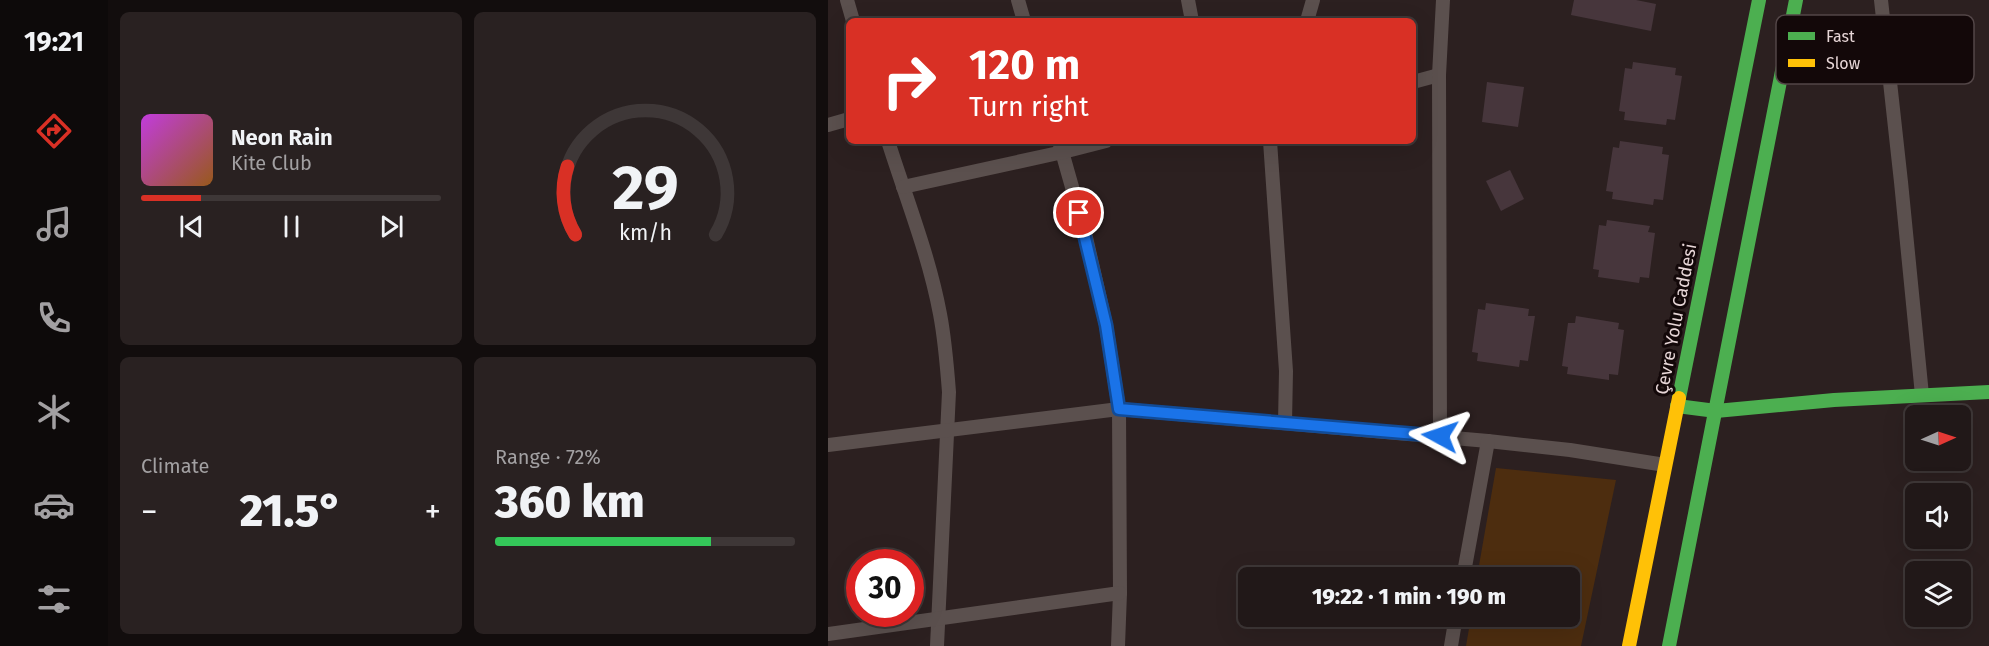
<!DOCTYPE html>
<html lang="en">
<head>
<meta charset="utf-8">
<style>
	body { margin:0; font-family:"Fira Sans",sans-serif; background:#292121; color:#f1f3f6; height:100vh; display:flex; flex-direction:column; font-size:22px; white-space:nowrap }
	* { box-sizing:border-box; margin:0 }
	p { font-size:20px; color:#a2a0a2 }
	.icon { flex:none; width:33px; height:33px; fill:none; stroke:currentColor; stroke-width:2; stroke-linecap:round; stroke-linejoin:round }
	.map { position:relative; flex:1; overflow:hidden }
	.side { display:flex; flex-direction:column; gap:12px; padding:12px; background:#120d0d; width:720px }
	.side>* { flex:none }
	.guide { position:absolute; left:18px; top:18px; width:570px; height:126px; border-radius:9px; box-shadow:0 6px 24px #0002,0 0 0 2px #3e3737; background:#d93025; color:#fff; overflow:hidden }
	.needle { width:39px; rotate:87deg }
	.controls { position:absolute; left:1077px; top:405px; display:grid; gap:12px }
	.controls a { display:grid; place-items:center; width:66px; height:66px; border-radius:9px; background:#211818; box-shadow:0 6px 24px #0002,0 0 0 2px #3e3737; font-size:30px }
	.speed { position:absolute; left:18px; top:549px; display:flex; gap:12px; font-size:30px; font-weight:700; text-align:center }
	.speed>* { display:grid; place-content:center; width:78px; height:78px; border-radius:50%; background:#211818; box-shadow:0 6px 24px #0002,0 0 0 2px #3e3737; line-height:1 }
	.speed .limit { border:9px solid #d22; background:#fff; color:#111 }
	.pin { position:absolute; display:grid; place-items:center; width:51px; height:51px; color:#fff; margin:-26px; border:3px solid #fff; border-radius:50%; box-shadow:0 2px 6px #0007 }
	.me { position:absolute; width:66px; margin:-33px; rotate:275deg; stroke-linejoin:round; filter:drop-shadow(0 0 4px #0008) }
	.turn { display:flex; align-items:center; gap:21px; height:126px; padding:0 24px; font-size:27px }
	.turn .icon { width:78px; height:78px; stroke-width:2.5 }
	.turn b { display:block; font-size:42px; line-height:51px }
	.big { font-size:45px; font-weight:800; line-height:1.1 }
	.side .tile { flex:1; display:flex; flex-direction:column; justify-content:center; gap:9px; min-width:0; padding:0 21px; border-radius:9px; background:#292121 }
	.side .dial { align-items:center; gap:0 }
	.dial svg { height:156px; overflow:visible; fill:none; stroke:#3e3737; stroke-width:7; stroke-linecap:round; text-anchor:middle }
	.dial text { fill:#f1f3f6; stroke:none }
	.song { display:flex; align-items:center; gap:18px }
	.cover { width:72px; height:72px; border-radius:9px; background:linear-gradient(135deg,hsl(290 70% 55%),hsl(30 70% 35%)) }
	.played { height:6px; border-radius:3px; background:linear-gradient(90deg,#d93025 20%,#3e3737 20%) }
	.keys { display:flex; justify-content:space-around; direction:ltr }
	.heat { display:flex; justify-content:space-between; align-items:center; font-size:33px; direction:ltr }
	.charge { height:9px; border-radius:4px; background:linear-gradient(90deg,#34c759 72%,#3e3737 0) }
	.side .tiles { flex:1; display:grid; gap:12px; grid-template-columns:repeat(2,1fr) }
	.trip { position:absolute; left:410px; top:567px; width:342px; height:60px; border-radius:9px; background:#211818; box-shadow:0 6px 24px #0002,0 0 0 2px #3e3737; font-weight:800; line-height:60px; text-align:center }
	main { display:flex; flex:1; min-height:0 }
	.dock { display:flex; flex-direction:column; width:108px; justify-content:space-around; align-items:center; background:#0d0a0a; color:#a2a0a2 }
	.dock .icon { width:42px; height:42px }
	.dock .selected { color:#d93025 }
	.dock b { font-size:27px; color:#f1f3f6 }
	.map>svg:first-child { display:block }
	.green { fill:#4d2d0f }
	.building { fill:#47363c }
	.lines { fill:none; stroke-linecap:round; stroke-linejoin:round }
	.street { stroke:#5b504e; stroke-width:14 }
	.fast { stroke:#4caf50; stroke-width:14 }
	.slow { stroke:#ffc107; stroke-width:14 }
	.route-casing { stroke:#114b97; stroke-width:15 }
	.route { stroke:#1a73e8; stroke-width:10 }
	.labels { text-anchor:middle; stroke-width:6; stroke-linejoin:round; paint-order:stroke }
	.street-label { font-size:18px; fill:#e7d6d7; stroke:#130809 }
	.key { fill:#130809; stroke:#534647; stroke-width:1.5 }
	.key-label { font-size:16px; fill:#e7d6d7 }
</style>
</head>
<body>
<main>
<nav class="dock">
<b>19:21</b>
<svg class="icon selected" aria-label="directions" viewBox="0 0 24 24"><path d="M12 3l9 9-9 9-9-9zM9 14v-3h6M13 9l2 2-2 2"/></svg>
<svg class="icon" aria-label="music" viewBox="0 0 24 24"><path d="M9 18V5l10-2v13"/><circle cx="6" cy="18" r="3"/><circle cx="16" cy="16" r="3"/></svg>
<svg class="icon" aria-label="phone" viewBox="0 0 24 24"><path d="M5 4h4l2 5-3 2q2 4 5 5l2-3 5 2v4C11 20 4 13 5 4z"/></svg>
<svg class="icon" aria-label="climate" viewBox="0 0 24 24"><path d="M12 3v18M4 7l16 10M4 17L20 7"/></svg>
<svg class="icon" aria-label="car" viewBox="0 0 24 24"><path d="M5 17H2v-5l4-1 3-4h7l3 4 3 1v5h-3M9 17h6M6 11h13"/><circle cx="7" cy="17" r="2"/><circle cx="17" cy="17" r="2"/></svg>
<svg class="icon" aria-label="filters" viewBox="0 0 24 24"><path d="M4 7h16M4 17h16"/><circle cx="9" cy="7" r="2"/><circle cx="15" cy="17" r="2"/></svg>
</nav>
<section class="side">
<div class="tiles">
<div class="tile">
<div class="song"><i class="cover"></i><div><b>Neon Rain</b><p>Kite Club</p></div></div>
<div class="played"></div>
<div class="keys"><svg class="icon" aria-label="previous" viewBox="0 0 24 24"><path d="M18 5L8 12l10 7zM5 5v14"/></svg><svg class="icon" aria-label="pause" viewBox="0 0 24 24"><path d="M8 5v14M16 5v14"/></svg><svg class="icon" aria-label="next" viewBox="0 0 24 24"><path d="M6 5l10 7-10 7zM19 5v14"/></svg></div>
</div>
<div class="tile dial"><svg viewBox="0 0 100 80">
<path d="M14 69A42 42 0 1 1 86 69"/>
<path d="M14 69A42 42 0 0 1 10 34" stroke="#d93025"/>
<text x="50" y="56" font-size="32" font-weight="700">29</text>
<text x="50" y="72" font-size="11">km/h</text>
</svg></div>
<div class="tile"><p>Climate</p>
<div class="heat"><a>−</a><b class="big">21.5°</b><a>+</a></div>
</div>
<div class="tile"><p>Range · 72%</p><b class="big">360 km</b><div class="charge"></div></div>
</div>
</section>
<div class="map">
<svg width="1161" height="646" viewBox="0 0 1161 646">
	<rect width="100%" height="100%" fill="#2c2020"/>
	<!-- green -->
	<path class="green" d="M668,468L788,480L753,646H638L643,617L741,616V578L649,577Z"/>
	<!-- building -->
	<g class="building">
		<path d="M746,0H808L828,4L823,31L743,15Z"/>
		<path d="M805,62L848,68L847,75L854,76L847,120L839,119L838,125L796,120L797,112L791,111L797,68L804,69Z"/>
		<path d="M659,82L696,87L690,127L654,122Z"/>
		<path d="M792,141L835,147L834,154L841,155L835,200L826,199L825,205L784,199L785,192L778,191L785,147L791,148Z"/>
		<path d="M682,170L696,199L673,211L658,181Z"/>
		<path d="M779,220L822,226L820,232L827,233L821,278L812,277L811,283L770,277L771,270L765,269L771,225L778,226Z"/>
		<path d="M658,303L701,309L700,316H707L700,361L692,360L691,367L649,361L650,353L644,352L650,309L657,310Z"/>
		<path d="M748,316L791,323L790,329L796,330L790,375L781,374V380L739,374L740,367L734,366L740,323H747Z"/>
	</g>
	<g class="lines">
		<!-- street -->
		<g class="street">
			<path d="M19,0L25,21"/>
			<path d="M190,0L196,21"/>
			<path d="M360,0L364,21"/>
			<path d="M1053,0L1073,182L1094,395"/>
			<path d="M479,21L485,0"/>
			<path d="M585,82L611,75"/>
			<path d="M0,125L21,119"/>
			<path d="M60,141C78,198 101,255 112,314C117,340 119,366 121,392L109,646"/>
			<path d="M231,141L257,233L278,325L291,409L292,593L290,646"/>
			<path d="M442,141L458,371L457,423"/>
			<path d="M75,187L235,152L278,141"/>
			<path d="M612,436L611,75L615,0"/>
			<path d="M0,445L291,409L660,441L742,450L837,465"/>
			<path d="M635,578L660,441"/>
			<path d="M0,634L292,593"/>
			<path d="M623,646L628,616"/>
		</g>
		<!-- fast -->
		<g class="fast">
			<path d="M851,398L931,0"/>
			<path d="M849,406L888,411L1006,400L1161,392"/>
			<path d="M841,646L968,0"/>
		</g>
		<!-- slow -->
		<path class="slow" d="M801,646L851,398"/>
	</g>
	<g class="lines">
		<!-- route casing -->
		<g class="route-casing">
			<path id="route" d="M251,213L278,325L291,409L612,436"/>
		</g>
		<!-- route -->
		<use href="#route" class="route"/>
	</g>
	<g class="labels">
		<!-- street labels -->
		<g class="street-label">
			<text transform="translate(848 319) rotate(-79)" y="6">Çevre Yolu Caddesi</text>
		</g>
	</g>
	<!-- legend -->
	<rect x="948" y="15" width="198" height="69" rx="9" class="key"/>
	<rect x="960" y="32" width="27" height="8" fill="#4caf50"/>
	<rect x="960" y="59" width="27" height="8" fill="#ffc107"/>
	<g class="key-label">
		<text x="998" y="42">Fast</text>
		<text x="998" y="69">Slow</text>
	</g>
</svg>
<div class="controls">
<a><svg class="needle" viewBox="-14 -14 28 28"><path d="M0-13l5 13h-10z" fill="#e53935"/><path d="M0 13l5-13h-10z" fill="#a2a0a2"/></svg></a>
<a><svg class="icon" aria-label="sound" viewBox="0 0 24 24"><path d="M4 9h4l5-4v14l-5-4H4zM17 9q2 3 0 6"/></svg></a>
<a><svg class="icon" aria-label="layers" viewBox="0 0 24 24"><path d="M12 4l9 5-9 5-9-5zM3 14l9 5 9-5"/></svg></a>
</div>
<div class="speed"><div class="limit">30</div></div>
<div class="pin" style="left:251px;top:213px;background:#d93025"><svg class="icon" aria-label="arrive" viewBox="0 0 24 24"><path d="M6 21V4h12l-3 4 3 4H6"/></svg></div>
<svg class="me" style="left:612px;top:436px" viewBox="-20 -20 40 40"><path d="M0-17L14 15 0 8-14 15z" fill="#1a73e8" stroke="#fff" stroke-width="4"/></svg>
<div class="trip">19:22 · 1 min · 190 m</div>
<div class="guide">
<div class="turn"><svg class="icon" aria-label="right" viewBox="0 0 24 24"><path d="M7 20v-9h11M14 6l5 5-5 5"/></svg><div><b>120 m</b>Turn right</div></div>
</div>
</div>
</main>
</body>
</html>
